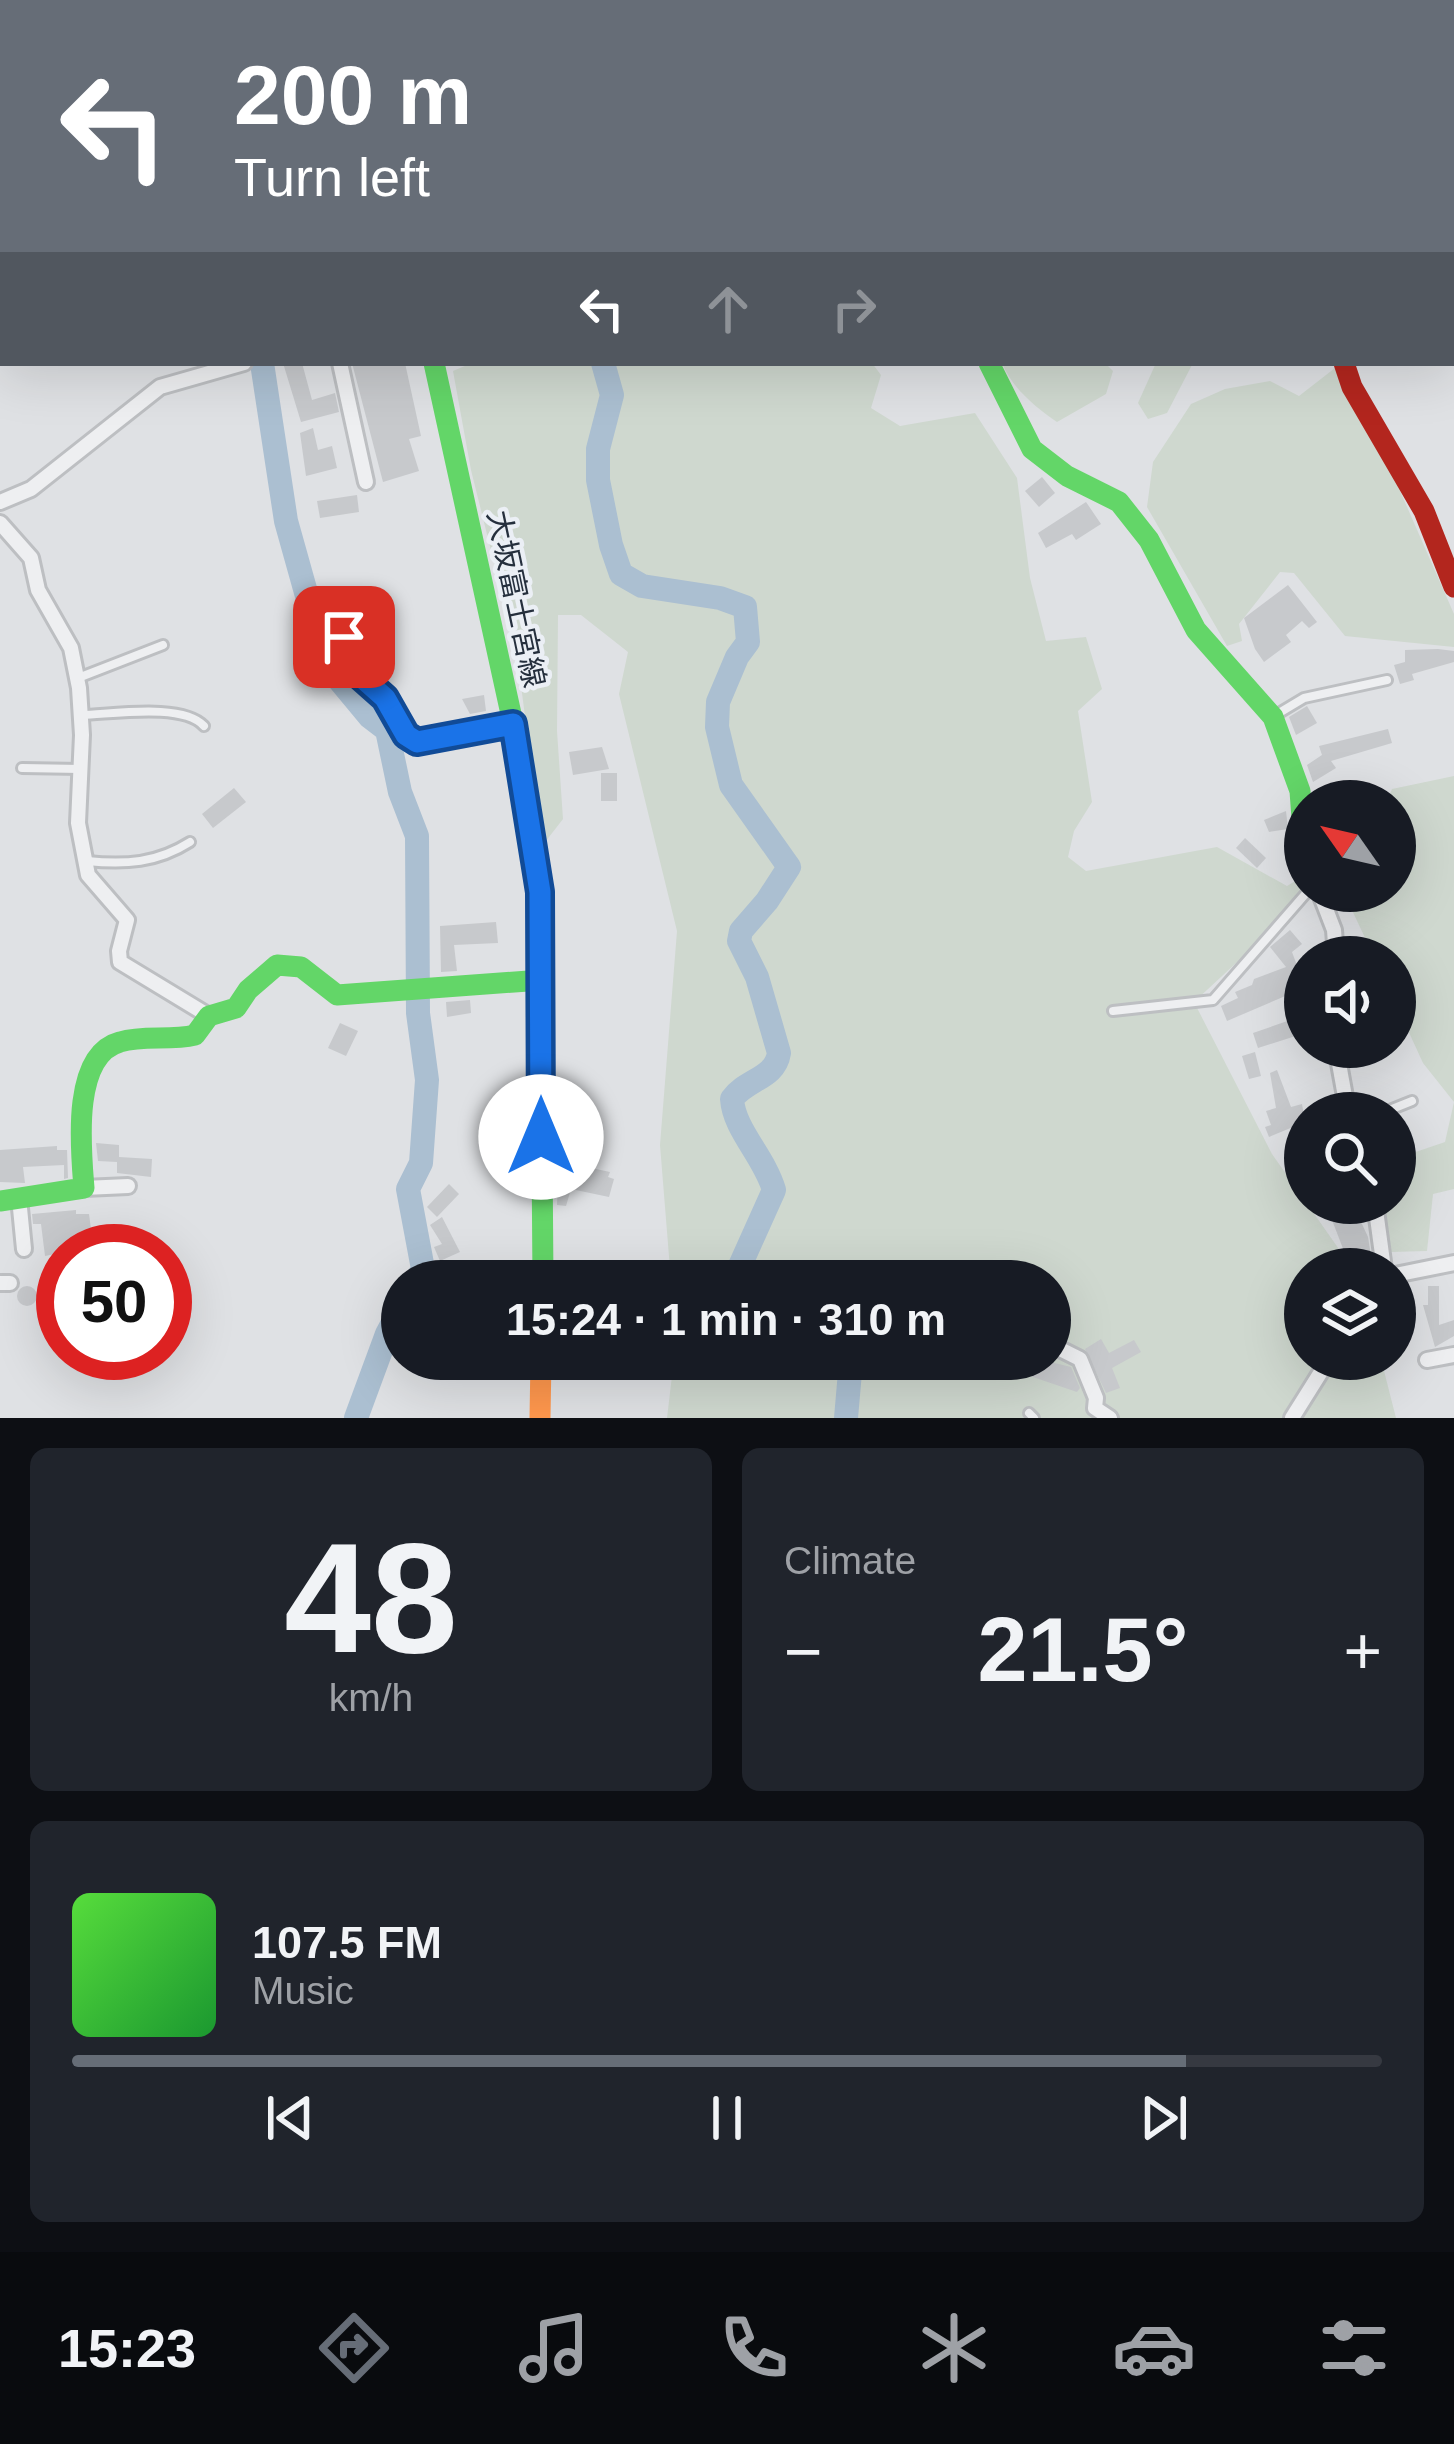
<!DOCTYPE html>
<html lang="en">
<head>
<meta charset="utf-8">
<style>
	body { margin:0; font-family:Arial,"Noto Sans JP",sans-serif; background:#20242c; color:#f1f3f6; height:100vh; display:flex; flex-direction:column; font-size:45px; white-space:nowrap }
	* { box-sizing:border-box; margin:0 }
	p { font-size:39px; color:#9ea1a6 }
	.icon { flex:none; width:66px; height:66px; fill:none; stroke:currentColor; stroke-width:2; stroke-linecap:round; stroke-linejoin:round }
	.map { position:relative; height:1418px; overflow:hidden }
	.side { display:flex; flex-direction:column; gap:30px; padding:30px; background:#0d0f14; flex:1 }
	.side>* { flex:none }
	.top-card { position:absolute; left:0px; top:0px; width:1455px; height:366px; box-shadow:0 12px 48px #0002; background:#666d77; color:#fff; overflow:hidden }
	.needle { width:78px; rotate:304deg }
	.controls { position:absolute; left:1284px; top:780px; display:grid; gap:24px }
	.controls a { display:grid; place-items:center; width:132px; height:132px; border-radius:50%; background:#171b24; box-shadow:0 12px 48px #0002; font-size:60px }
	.speed { position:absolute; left:36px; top:1224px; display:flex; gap:24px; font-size:60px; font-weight:700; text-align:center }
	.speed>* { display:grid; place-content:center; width:156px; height:156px; border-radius:50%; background:#171b24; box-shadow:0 12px 48px #0002; line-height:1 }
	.speed .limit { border:18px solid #d22; background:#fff; color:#111 }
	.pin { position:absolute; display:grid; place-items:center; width:102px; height:102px; color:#fff; margin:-51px; border-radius:24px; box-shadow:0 6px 18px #0006 }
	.me { position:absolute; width:132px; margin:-66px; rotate:0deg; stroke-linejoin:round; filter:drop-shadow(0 0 9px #0008) }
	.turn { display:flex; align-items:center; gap:42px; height:252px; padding:0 36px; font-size:54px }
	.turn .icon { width:156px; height:156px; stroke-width:2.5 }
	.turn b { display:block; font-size:84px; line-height:102px }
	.lanes { display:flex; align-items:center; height:114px; padding:0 36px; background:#0003; justify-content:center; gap:60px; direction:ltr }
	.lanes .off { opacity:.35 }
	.big { font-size:90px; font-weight:600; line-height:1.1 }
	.side .tile { flex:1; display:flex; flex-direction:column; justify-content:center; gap:18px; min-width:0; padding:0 42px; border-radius:18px; background:#20242c }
	.side .dial { align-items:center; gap:0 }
	.dial b { font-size:156px; line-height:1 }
	.song { display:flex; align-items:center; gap:36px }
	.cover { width:144px; height:144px; border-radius:18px; background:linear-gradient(135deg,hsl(110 70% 55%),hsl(130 70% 35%)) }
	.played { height:12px; border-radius:6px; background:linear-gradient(90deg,#666d77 85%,#363941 85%) }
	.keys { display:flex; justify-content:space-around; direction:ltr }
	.heat { display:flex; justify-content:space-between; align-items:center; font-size:66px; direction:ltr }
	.side .tiles { flex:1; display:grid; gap:30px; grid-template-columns:1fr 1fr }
	.tile:last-child { grid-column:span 2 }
	.trip { position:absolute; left:381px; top:1260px; width:690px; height:120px; border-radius:60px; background:#171b24; box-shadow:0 12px 48px #0002; font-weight:600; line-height:120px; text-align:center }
	.tabs { display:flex; height:192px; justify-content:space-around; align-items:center; background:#090b0e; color:#9ea1a6 }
	.tabs .icon { width:84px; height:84px }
	.tabs .on { color:#666d77 }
	.tabs b { font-size:54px; color:#f1f3f6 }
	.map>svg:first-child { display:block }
	.green { fill:#cfd8cf }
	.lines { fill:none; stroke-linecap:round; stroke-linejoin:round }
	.river { stroke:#abbfd1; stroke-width:24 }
	.building { fill:#c7c9cc }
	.lane-casing { stroke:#bdbfc2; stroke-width:14 }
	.street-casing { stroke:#bdbfc2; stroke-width:20 }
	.lane { stroke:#eeeff1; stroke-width:8 }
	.street { stroke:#eeeff1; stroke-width:14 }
	.fast { stroke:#63d668; stroke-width:21 }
	.slow { stroke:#ff974d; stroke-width:21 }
	.jam { stroke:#b3261e; stroke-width:21 }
	.route-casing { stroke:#114b97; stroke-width:30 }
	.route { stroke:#1a73e8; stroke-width:21 }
	.labels { text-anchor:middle; stroke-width:9; stroke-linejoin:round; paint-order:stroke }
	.street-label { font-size:30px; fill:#252f3d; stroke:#ebeff5 }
</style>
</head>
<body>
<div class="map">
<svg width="1454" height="1418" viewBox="0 0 1454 1418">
	<rect width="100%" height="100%" fill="#dfe1e4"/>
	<!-- green -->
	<g class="green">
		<path d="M472,363H872L881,375L871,408L900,426L975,413L1017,478L1030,578L1046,641L1086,637L1102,689L1078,711L1092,802L1074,831L1068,857L1086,871L1217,847L1287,886L1305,875V891H1321L1291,912L1194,1002L1272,1154L1353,1269H1305V1359H1381L1396,1418H667L674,1359H1050V1281H671L660,1145L677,931L619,694L628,652L581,615H558L557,731L563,819L542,846L517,655L471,470L453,371Z"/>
		<path d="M1002,363H1105L1113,371L1106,394L1057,422C1035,407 1012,388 1002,363Z"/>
		<path d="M1156,363H1193L1167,413L1148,419L1138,403Z"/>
		<path d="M1335,368L1393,475L1454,614V647L1345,636L1294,573L1280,572L1239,624L1242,641L1227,646L1147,507L1153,462L1191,404L1225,389L1270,381L1299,396Z"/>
		<path d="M1454,776V1189L1433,1194L1427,1251L1391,1252L1380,1203H1395V1159L1445,1142L1454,1102L1423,1063L1395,1002V957H1374L1343,891H1395V801H1387L1392,789Z"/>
	</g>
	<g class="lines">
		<!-- river -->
		<g class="river">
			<path d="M137,0V3"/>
			<path d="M541,0L542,3"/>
			<path d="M262,363L286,521L326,664L370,717L387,730L400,792L417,836L418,1013L427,1080L421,1163L408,1189L423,1269L416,1281"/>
			<path d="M603,363L612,395L598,449V480L611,545L621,574L642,586L720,598L745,607L748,642L737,657L718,702L717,727L731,785L789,867L767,901L741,931L739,941L757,977L779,1053C775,1079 746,1079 732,1099C734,1130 764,1156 774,1190L739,1268V1281"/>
			<path d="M845,1359L850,1372L846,1418"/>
			<path d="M356,1418L387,1334L402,1306"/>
		</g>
	</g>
	<!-- building -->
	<g class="building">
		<path d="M283,363H302L312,400L335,393L339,412L301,422Z"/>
		<path d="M352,363H405L421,436L409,439L419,471L383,482Z"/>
		<path d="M313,428L318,450L332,446L337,468L306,476L300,433Z"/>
		<path d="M1042,477L1055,493L1039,507L1025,491Z"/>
		<path d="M357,495L359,512L320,518L317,501Z"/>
		<path d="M1086,502L1101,524L1076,540L1072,534L1046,548L1038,533Z"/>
		<path d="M1288,585L1317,622L1309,628L1302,621L1286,635L1291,642L1264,662L1255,649L1244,618Z"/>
		<path d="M1438,649L1454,651V662L1412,674L1414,680L1400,684L1394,665L1405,662V650Z"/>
		<path d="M484,695L486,711L470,714L462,699Z"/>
		<path d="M1307,706L1317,723L1296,735L1289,717Z"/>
		<path d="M1388,729L1392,743L1331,761L1336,768L1313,782L1307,765L1322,755L1319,746Z"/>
		<path d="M602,747L609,769L573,775L569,752Z"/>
		<rect x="601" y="773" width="16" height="28"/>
		<path d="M234,788L246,802L213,828L202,814Z"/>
		<path d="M1286,811L1288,829L1269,832L1264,820Z"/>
		<path d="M1245,838L1266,858L1257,868L1236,848Z"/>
		<path d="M496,922L498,943L454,945L457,971L441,972L440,926Z"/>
		<path d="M1290,930L1302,944L1292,952L1305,987V1006L1294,1009L1290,994L1227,1021L1221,1006L1238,998L1235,992L1252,985L1254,979L1286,967L1270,947Z"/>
		<path d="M470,1000L471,1013L447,1017L446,1002Z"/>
		<path d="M1302,1016L1305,1033L1258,1048L1253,1033Z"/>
		<path d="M340,1023L358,1031L346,1056L328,1048Z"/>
		<path d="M1255,1052L1261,1076L1249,1079L1242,1056Z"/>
		<path d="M1277,1070L1291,1107L1302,1104L1305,1122L1269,1137L1265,1127L1271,1125L1266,1111L1276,1108L1270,1073Z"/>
		<path d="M96,1143L119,1145V1157L152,1159L151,1177L117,1173V1162L98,1161Z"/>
		<path d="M57,1146V1150H67L68,1178L64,1179V1165L23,1167L25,1183L0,1182V1150Z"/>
		<path d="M559,1161L610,1172L608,1177L614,1179L609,1197L571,1189L566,1206L557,1205Z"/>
		<path d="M449,1184L459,1194L437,1217L427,1207Z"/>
		<path d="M1355,1209L1368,1237L1372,1262L1356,1263L1347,1259L1332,1220Z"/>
		<path d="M76,1210V1214H89L91,1229H100V1245H69L70,1251L45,1256L41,1224H33L32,1214Z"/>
		<path d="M442,1217L460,1252L440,1261L434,1247L442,1244L430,1225Z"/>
		<circle cx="27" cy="1296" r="10"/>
		<path d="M1428,1286H1439V1325L1454,1320V1336L1435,1347L1423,1305H1428Z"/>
		<path d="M1101,1339L1109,1353L1134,1340L1141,1352L1112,1368L1120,1388L1106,1393L1085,1349Z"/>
		<path d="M1027,1359V1366L961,1370V1377L943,1378L942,1361Z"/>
		<path d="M1038,1359L1071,1367L1080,1388L1077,1392L1030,1376Z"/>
	</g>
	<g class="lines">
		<!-- lane casing -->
		<g class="lane-casing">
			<g id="lane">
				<path d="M78,678L163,645"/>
				<path d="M82,715C114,714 183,703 204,726"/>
				<path d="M1274,716L1304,698L1387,680"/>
				<path d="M22,768L81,769"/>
				<path d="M87,861C125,865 157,863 190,842"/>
				<path d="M1113,1011L1213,1000L1308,891"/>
				<path d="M1382,1113L1412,1101"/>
				<path d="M1029,1413L1034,1418"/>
			</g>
		</g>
		<!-- street casing -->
		<g class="street-casing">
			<g id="street">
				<path d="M739,0L741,3"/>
				<path d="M238,3V0"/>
				<path d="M1452,227H1454"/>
				<path d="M340,363L366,482"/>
				<path d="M0,502L31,489L160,387L244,363"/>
				<path d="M0,523L31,558L38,590L71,648L79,688L82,735L78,823L88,875L127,920L119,951L120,962L209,1016"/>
				<path d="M355,631L344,637L350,661L385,698L406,735L417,743L513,723"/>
				<path d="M1319,891L1334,930L1336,957"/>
				<path d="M1336,1047L1348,1113"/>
				<path d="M84,1188L128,1186"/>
				<path d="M19,1198L24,1249"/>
				<path d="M1375,1203L1384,1269"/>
				<path d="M1395,1275L1454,1263"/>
				<path d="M0,1283H10"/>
				<path d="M1050,1344L1080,1359L1096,1398L1095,1408L1110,1418"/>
				<path d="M1427,1360L1454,1355"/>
				<path d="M1292,1418L1329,1359"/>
			</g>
		</g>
		<!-- lane -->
		<use href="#lane" class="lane"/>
		<!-- street -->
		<use href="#street" class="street"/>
		<!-- fast -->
		<g class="fast">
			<path d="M1230,0L1231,3"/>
			<path d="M434,363L513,723L540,892L543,1281"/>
			<path d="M989,363L1032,449L1067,476L1119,502L1149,540L1196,630L1273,717L1300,791L1305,859"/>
			<path d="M0,1201L84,1188C81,1150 71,1055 120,1042C144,1035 170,1041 195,1035L209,1016L236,1008L248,990L277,965L301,967L337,995L542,980"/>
		</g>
		<!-- slow -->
		<g class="slow">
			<path d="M453,0V3"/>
			<path d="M540,1418L541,1359"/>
		</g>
		<!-- jam -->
		<path class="jam" d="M1344,363L1352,387L1424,511L1454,587"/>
	</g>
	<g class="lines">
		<!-- route casing -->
		<g class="route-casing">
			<path id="route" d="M344,637L346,653L358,674L385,698L406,735L417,742L513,724L540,892L541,1137"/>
		</g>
		<!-- route -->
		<use href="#route" class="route"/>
	</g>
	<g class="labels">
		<!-- street labels -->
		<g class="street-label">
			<text transform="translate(516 599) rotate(78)" y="10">大坂富士宮線</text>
		</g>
	</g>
</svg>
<div class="controls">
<a><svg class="needle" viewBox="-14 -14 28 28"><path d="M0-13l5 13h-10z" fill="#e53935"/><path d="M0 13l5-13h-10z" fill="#9ea1a6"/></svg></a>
<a><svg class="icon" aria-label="sound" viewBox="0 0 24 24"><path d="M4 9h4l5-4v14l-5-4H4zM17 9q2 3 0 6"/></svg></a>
<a><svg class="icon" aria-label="search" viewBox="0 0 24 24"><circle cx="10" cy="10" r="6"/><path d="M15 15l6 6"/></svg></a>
<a><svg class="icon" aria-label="layers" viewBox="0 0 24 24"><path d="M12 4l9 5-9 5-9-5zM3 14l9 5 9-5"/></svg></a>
</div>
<div class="speed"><div class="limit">50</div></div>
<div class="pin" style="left:344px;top:637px;background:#d93025"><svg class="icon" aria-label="arrive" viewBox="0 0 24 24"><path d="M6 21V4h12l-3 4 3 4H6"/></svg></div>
<svg class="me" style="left:541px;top:1137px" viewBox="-20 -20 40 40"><circle r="19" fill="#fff"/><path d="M0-13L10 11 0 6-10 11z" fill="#1a73e8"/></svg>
<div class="trip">15:24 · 1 min · 310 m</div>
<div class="top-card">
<div class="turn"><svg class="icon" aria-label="left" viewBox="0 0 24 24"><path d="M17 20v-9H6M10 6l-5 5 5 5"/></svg><div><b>200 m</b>Turn left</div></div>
<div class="lanes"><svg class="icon" aria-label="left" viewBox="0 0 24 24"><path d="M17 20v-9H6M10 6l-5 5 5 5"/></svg><svg class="icon off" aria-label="ahead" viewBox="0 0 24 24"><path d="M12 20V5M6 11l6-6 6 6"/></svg><svg class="icon off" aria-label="right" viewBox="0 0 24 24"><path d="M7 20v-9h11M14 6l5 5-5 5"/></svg></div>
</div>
</div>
<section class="side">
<div class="tiles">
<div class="tile dial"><b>48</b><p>km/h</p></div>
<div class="tile"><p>Climate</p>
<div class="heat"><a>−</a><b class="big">21.5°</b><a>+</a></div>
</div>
<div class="tile">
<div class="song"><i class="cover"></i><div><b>107.5 FM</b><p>Music</p></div></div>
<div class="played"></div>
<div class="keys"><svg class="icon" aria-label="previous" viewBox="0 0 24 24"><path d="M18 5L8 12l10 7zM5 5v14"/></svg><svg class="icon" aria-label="pause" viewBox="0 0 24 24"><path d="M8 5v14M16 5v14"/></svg><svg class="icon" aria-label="next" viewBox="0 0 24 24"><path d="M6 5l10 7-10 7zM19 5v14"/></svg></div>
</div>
</div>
</section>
<nav class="tabs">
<b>15:23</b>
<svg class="icon on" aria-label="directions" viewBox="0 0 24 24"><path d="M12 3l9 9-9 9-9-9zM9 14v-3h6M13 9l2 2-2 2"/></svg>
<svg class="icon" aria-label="music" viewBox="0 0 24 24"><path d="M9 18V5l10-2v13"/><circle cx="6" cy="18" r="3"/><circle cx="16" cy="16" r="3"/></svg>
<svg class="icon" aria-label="phone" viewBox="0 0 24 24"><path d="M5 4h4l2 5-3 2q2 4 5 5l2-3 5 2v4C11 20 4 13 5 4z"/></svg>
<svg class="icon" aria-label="climate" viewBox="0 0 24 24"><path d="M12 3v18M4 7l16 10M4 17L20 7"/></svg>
<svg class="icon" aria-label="car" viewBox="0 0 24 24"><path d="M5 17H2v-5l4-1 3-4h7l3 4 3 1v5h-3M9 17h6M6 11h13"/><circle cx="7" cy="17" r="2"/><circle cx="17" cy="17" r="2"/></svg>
<svg class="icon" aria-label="filters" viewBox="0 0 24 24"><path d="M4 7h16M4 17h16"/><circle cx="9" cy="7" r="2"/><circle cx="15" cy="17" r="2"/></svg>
</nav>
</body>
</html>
